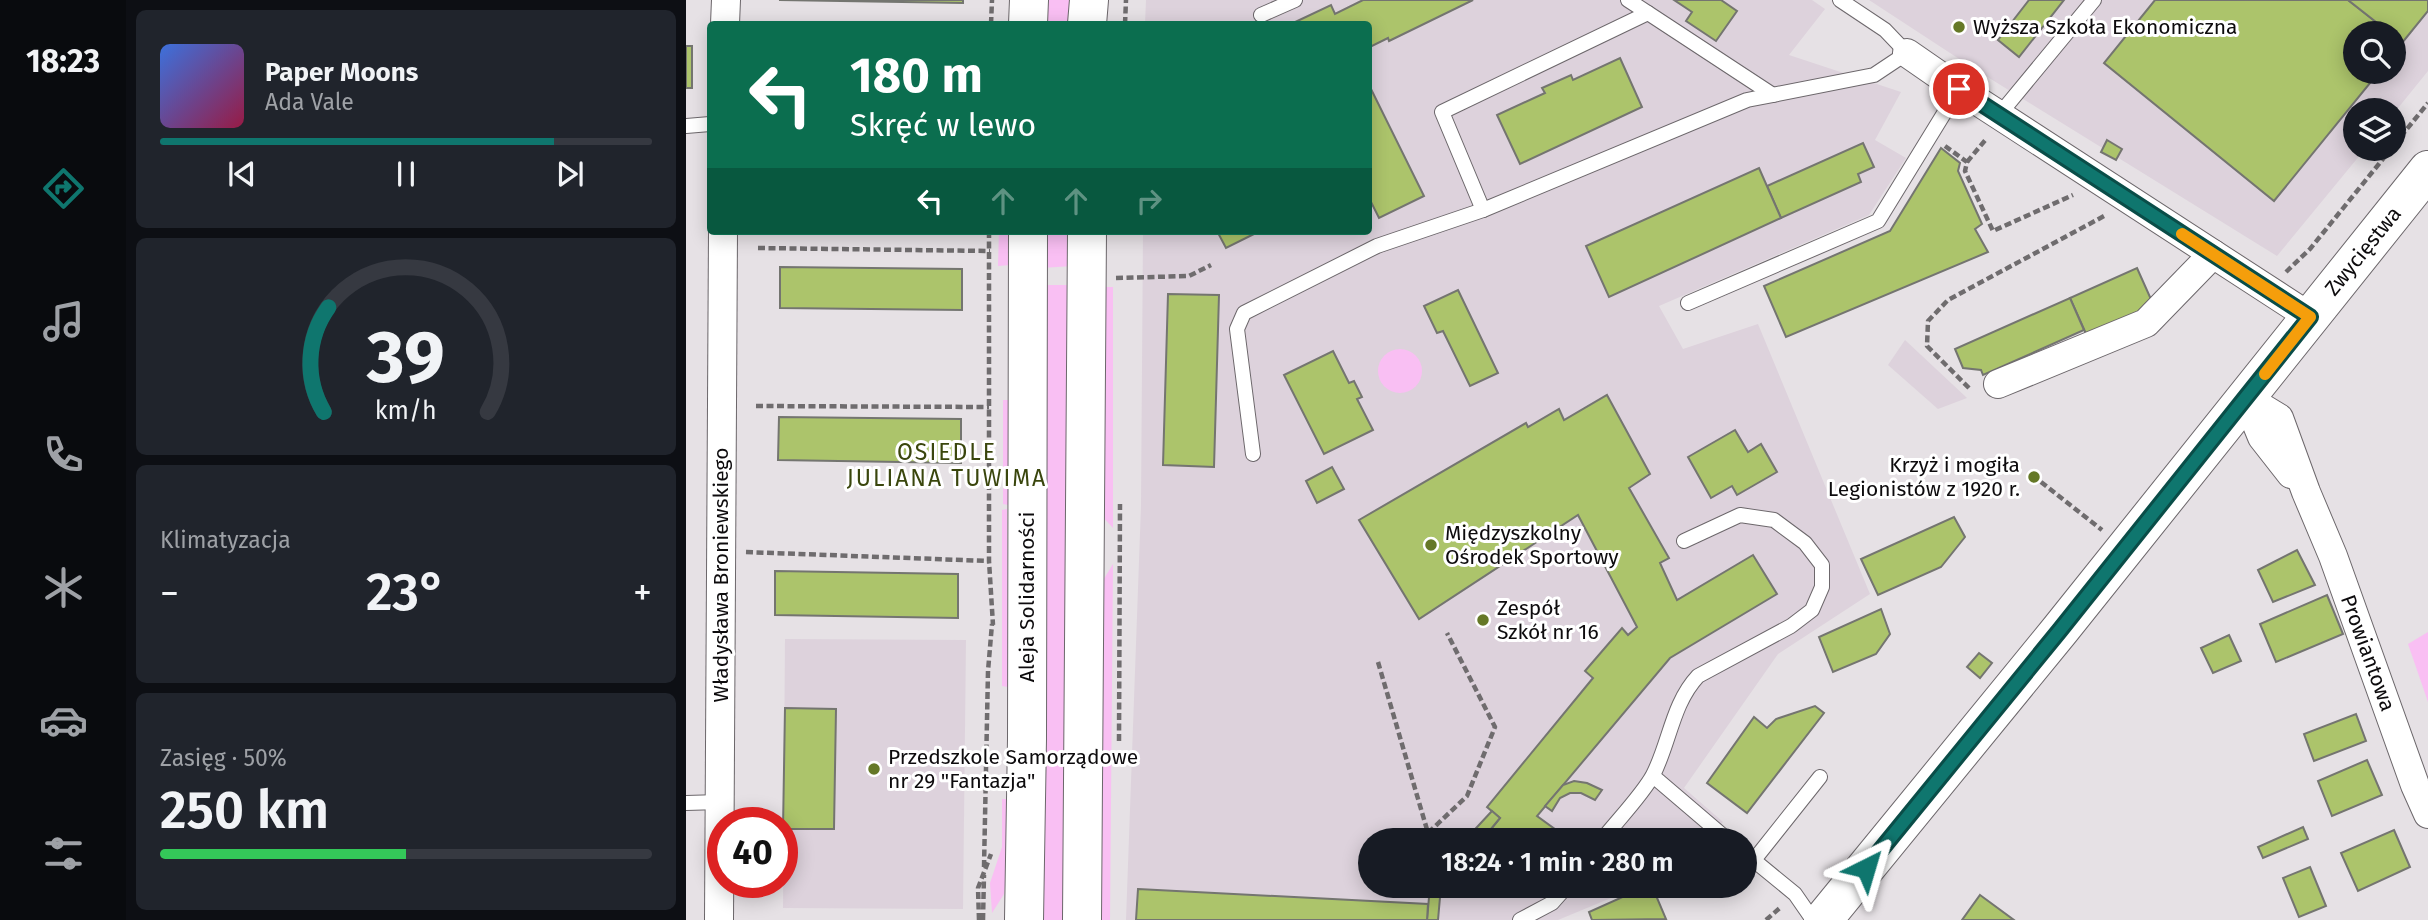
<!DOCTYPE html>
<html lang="pl">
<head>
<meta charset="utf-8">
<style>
	body { margin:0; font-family:"Fira Sans",sans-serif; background:#20242c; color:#f1f3f6; height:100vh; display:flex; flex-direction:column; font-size:26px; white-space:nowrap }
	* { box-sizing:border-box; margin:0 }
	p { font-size:23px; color:#9ea1a6 }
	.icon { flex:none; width:38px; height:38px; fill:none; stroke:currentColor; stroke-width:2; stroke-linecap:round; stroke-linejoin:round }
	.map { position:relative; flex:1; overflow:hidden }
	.side { display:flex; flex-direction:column; gap:10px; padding:10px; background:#0d0f14; width:560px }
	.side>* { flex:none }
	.hud { position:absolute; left:21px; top:21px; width:665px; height:214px; border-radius:7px; box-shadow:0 4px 18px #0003; background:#0b6e4f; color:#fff; overflow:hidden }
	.fabs { position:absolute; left:1657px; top:21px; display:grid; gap:14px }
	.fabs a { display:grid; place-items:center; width:63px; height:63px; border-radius:50%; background:#171b24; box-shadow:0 4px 18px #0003; font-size:35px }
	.speed { position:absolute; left:21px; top:807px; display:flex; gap:14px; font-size:35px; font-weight:700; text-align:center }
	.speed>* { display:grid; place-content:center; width:91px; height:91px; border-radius:50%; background:#171b24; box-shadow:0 4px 18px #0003; line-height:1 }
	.speed .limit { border:10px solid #d22; background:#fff; color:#111 }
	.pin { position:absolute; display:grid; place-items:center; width:60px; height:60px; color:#fff; margin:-30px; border:4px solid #fff; border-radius:50%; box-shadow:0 2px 7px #0007 }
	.me { position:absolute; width:77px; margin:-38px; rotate:40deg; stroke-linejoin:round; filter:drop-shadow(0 0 5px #0008) }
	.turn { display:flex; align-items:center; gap:24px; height:147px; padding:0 28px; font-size:32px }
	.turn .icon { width:91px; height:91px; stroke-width:2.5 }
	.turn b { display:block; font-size:49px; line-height:60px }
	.lanes { display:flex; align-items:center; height:66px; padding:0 28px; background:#0003; justify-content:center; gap:35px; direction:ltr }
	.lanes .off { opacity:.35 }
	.big { font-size:52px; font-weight:600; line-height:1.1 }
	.side .card { flex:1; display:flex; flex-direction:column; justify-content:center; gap:10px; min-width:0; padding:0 24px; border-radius:10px; background:#20242c }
	.side .dial { align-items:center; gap:0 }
	.dial svg { height:182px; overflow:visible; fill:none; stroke:#363941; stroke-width:7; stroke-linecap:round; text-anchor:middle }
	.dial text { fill:#f1f3f6; stroke:none }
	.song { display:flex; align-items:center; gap:21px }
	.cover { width:84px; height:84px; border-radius:10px; background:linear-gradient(135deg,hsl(220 70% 55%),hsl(340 70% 35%)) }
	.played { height:7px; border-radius:4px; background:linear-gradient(90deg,#0f766e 80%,#363941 80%) }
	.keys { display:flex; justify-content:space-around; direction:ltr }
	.heat { display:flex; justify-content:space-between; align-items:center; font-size:38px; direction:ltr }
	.charge { height:10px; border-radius:5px; background:linear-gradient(90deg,#34c759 50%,#363941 0) }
	.trip { position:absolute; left:672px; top:828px; width:399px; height:70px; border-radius:35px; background:#171b24; box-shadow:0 4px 18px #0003; font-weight:600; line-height:70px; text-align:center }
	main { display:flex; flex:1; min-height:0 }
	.tab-bar { display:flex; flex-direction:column; width:126px; justify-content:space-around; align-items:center; background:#090b0e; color:#9ea1a6 }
	.tab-bar .icon { width:49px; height:49px }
	.tab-bar .active { color:#0f766e }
	.tab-bar b { font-size:32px; color:#f1f3f6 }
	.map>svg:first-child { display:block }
	.built { fill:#ddd2dc; fill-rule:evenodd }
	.green { fill:#f9bff3 }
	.building { fill:#acc46b; stroke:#747570; stroke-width:2 }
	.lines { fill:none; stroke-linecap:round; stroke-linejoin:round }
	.lane-casing { stroke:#6c676b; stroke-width:16 }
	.street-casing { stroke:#6c676b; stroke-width:30 }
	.secondary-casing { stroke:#6c676b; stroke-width:40 }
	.path { stroke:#6f6c6e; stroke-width:4.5; stroke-dasharray:7 3.5; stroke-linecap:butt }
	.lane { stroke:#fff; stroke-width:14 }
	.street { stroke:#fff; stroke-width:28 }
	.secondary { stroke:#fff; stroke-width:38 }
	.route-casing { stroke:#0a4d48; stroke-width:18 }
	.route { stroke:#0f766e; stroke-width:12 }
	.slow { stroke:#f59e0b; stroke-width:12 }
	.poi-dot { fill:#657827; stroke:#fff; stroke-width:2.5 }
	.labels { text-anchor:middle; stroke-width:6; stroke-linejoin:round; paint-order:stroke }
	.poi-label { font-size:21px; fill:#0d0b0d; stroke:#fff; text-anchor:start }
	.street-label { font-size:21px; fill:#0d0b0d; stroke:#fff }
	.neighbourhood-label { font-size:23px; letter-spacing:2px; fill:#3a460d; stroke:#fff }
</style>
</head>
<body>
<main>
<nav class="tab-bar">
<b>18:23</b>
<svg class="icon active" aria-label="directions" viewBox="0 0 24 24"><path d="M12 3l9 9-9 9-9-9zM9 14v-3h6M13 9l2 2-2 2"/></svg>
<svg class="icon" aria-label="music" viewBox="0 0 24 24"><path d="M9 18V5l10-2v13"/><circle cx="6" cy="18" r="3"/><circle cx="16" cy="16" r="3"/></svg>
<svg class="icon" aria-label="phone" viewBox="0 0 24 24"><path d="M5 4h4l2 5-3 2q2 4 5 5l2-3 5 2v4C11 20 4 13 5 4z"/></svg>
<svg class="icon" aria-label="climate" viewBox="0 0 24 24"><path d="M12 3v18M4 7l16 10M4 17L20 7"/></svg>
<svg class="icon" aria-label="car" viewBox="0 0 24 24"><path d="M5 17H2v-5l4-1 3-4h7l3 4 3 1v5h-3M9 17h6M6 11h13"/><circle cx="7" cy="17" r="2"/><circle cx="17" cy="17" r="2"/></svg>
<svg class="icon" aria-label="filters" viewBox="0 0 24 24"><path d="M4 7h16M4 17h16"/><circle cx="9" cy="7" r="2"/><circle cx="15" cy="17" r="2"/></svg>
</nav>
<section class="side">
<div class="card">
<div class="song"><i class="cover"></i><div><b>Paper Moons</b><p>Ada Vale</p></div></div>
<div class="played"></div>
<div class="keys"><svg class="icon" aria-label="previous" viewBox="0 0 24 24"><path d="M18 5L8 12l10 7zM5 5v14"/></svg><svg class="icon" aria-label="pause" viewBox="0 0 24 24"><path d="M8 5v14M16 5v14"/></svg><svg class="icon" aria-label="next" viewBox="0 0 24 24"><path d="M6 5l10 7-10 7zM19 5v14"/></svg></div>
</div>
<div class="card dial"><svg viewBox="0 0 100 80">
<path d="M14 69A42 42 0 1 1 86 69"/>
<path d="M14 69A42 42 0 0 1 16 23" stroke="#0f766e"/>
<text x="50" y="56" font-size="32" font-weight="700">39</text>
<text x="50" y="72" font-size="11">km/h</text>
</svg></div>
<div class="card"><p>Klimatyzacja</p>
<div class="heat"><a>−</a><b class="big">23°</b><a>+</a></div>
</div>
<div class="card"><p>Zasięg · 50%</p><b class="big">250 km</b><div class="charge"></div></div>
</section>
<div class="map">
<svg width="1742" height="920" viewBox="0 0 1742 920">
	<rect width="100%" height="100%" fill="#e6e1e5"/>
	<!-- built -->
	<g class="built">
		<path d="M460,0H1126L1139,9L1103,55L1215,92L1189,140L1220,158L1183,215L973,306L997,349L1072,324L1184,594L1092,654L998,788L1037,822L1022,840H684V886H954L872,920H440L455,506L457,231H682V24H459Z"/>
		<path d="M1183,0H1742V71L1708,113V110H1670V149H1679L1591,256L1287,68ZM1670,33H1708V72H1670Z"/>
		<path d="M1219,340L1281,398L1252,409L1202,365Z"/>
		<path d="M99,639L280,640L277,909L97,908Z"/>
	</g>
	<!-- green -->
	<g class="green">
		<path d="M360,0H389V24H359Z"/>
		<path d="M313,231H325V265L312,266Z"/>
		<path d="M355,231H387V266L355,268Z"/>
		<path d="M354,285H385L383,920H353Z"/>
		<path d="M416,287H427V528L414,514Z"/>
		<circle cx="714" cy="371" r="22"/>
		<path d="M317,400H325L322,505L317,504Z"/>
		<path d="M321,509L322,687L316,686V510Z"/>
		<path d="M427,564L424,920H414L416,582Z"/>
		<path d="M1742,632V702L1722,644Z"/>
		<path d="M316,799H320L321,869L318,894L306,913L304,883L316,847Z"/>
	</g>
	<!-- building -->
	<g class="building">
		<path d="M93,0H277V3Z"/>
		<path d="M677,0H787L703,41L702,38L682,48V24H605L645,5L649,14Z"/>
		<path d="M988,0H1035L1051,11L1030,41L1000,21L1006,12Z"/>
		<path d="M1343,0H1378L1333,57L1312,40Z"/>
		<path d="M1469,0H1662L1704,33H1670V72H1693L1588,201L1418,63Z"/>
		<path d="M1662,0H1742V11L1716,43L1708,36V33H1704Z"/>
		<rect x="0" y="46" width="6" height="42"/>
		<path d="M934,58L956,107L834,164L811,115L859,93L856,88L885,75L887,80Z"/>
		<path d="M682,83L738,196L693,218L682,196Z"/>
		<path d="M1421,140L1436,149L1430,160L1415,152Z"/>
		<path d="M1177,143L1188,167L1172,174L1175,182L1095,218L1081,186Z"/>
		<path d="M1255,148L1274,163L1272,171L1296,224L1289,229L1302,252L1100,337L1078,286L1204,231Z"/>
		<path d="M1073,168L1095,218L923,297L900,246Z"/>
		<path d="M531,231H574L540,248Z"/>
		<path d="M94,267L276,269V310L94,308Z"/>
		<path d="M1451,268L1468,306L1401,336L1384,298Z"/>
		<path d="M772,290L812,373L784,386L757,331L751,333L738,306Z"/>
		<path d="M482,294L533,295L528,467L477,465Z"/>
		<path d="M1384,298L1398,330L1297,375L1295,370L1277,368L1269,349Z"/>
		<path d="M647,351L663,383L668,381L676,397L671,399L687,430L638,454L598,375Z"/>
		<path d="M921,395L964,474L943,488L983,558L974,563L991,600L1067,555L1091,594L984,658L851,816L884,840H808L802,833L814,818L801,807L907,678L899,671L936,628L942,635L951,627L892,515L733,619L673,520L840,423L842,427L873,409L878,420Z"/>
		<path d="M93,417L275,419V463L92,460Z"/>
		<path d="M1049,430L1062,452L1075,444L1091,472L1051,495L1046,486L1025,498L1002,457Z"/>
		<path d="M646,467L658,489L631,503L620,481Z"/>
		<path d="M1268,517L1279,537L1255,567L1192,595L1175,559Z"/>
		<path d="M1611,550L1629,585L1587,602L1572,570Z"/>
		<path d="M89,571L272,574V618L89,615Z"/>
		<path d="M1641,595L1657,634L1590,662L1574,624Z"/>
		<path d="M1195,609L1204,634L1190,654L1147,672L1133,637Z"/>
		<path d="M1543,635L1555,661L1527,673L1515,648Z"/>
		<path d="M1293,653L1306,663L1294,678L1281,667Z"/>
		<path d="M1129,706L1138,713L1061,813L1021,783L1068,717L1081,728L1090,719Z"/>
		<path d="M99,708L150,709L148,829H97Z"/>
		<path d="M1670,714L1680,741L1628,761L1618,734Z"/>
		<path d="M1681,760L1696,795L1646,816L1632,781Z"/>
		<path d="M888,781L901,783L916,790L909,800L895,793H884L874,798L866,811L859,806L877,785Z"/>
		<path d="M806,811L814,818L796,840H779Z"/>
		<path d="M1617,827L1622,839L1577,858L1572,847Z"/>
		<path d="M1708,830L1724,867L1672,891L1655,853Z"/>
		<path d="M1624,867L1640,906L1613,917L1597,878Z"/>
		<path d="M744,886H755L752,920H741Z"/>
		<path d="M849,886H872L861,899Z"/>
		<path d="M961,886H966L980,919L906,920L903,912Z"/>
		<path d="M452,889L742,904L741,920H450Z"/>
		<path d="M1294,895L1328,920H1276Z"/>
	</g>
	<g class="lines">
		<!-- lane casing -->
		<g class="lane-casing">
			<g id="lane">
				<path d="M942,0L962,13"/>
				<path d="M575,15L609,0"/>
				<path d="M1313,115L1408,0"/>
				<path d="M0,126L24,124"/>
				<path d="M797,210L756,112L962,13L1087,95"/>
				<path d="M1002,303L1192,221L1273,89"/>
				<path d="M567,454L551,329L558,313L691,246L797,210L1061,100L1188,75L1221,53L1199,30L1154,0"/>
				<path d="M967,776L1042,840"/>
				<path d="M0,803L34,802"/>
				<path d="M916,840C930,822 957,794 967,775C984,742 986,704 1012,676L1105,626L1126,610L1136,587V565L1119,543L1088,520L1054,515L998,541"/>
				<path d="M1059,853L1109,894L1127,920"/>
				<path d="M1068,860L1134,777"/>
				<path d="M834,920L866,903L881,886"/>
			</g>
		</g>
		<!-- street casing -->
		<g class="street-casing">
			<g id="street">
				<path d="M39,24L40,0"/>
				<path d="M1221,53L1273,89L1624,317"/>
				<path d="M1312,384L1460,323L1527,254"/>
				<path d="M1560,398L1593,418L1620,492L1647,556L1729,785L1742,814"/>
				<path d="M1560,398L1576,437L1605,474"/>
				<path d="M33,920L37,231"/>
			</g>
		</g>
		<!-- secondary casing -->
		<g class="secondary-casing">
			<g id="secondary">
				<path d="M342,24L343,0"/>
				<path d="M401,24L403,0"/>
				<path d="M338,920L341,739L342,231"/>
				<path d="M396,920L401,231"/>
				<path d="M1137,920L1374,630L1742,170"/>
			</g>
		</g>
		<!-- path -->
		<g class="path">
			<path d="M305,24L306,0"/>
			<path d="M439,24L440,0"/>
			<path d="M1708,145L1742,103"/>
			<path d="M1259,146L1281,162L1279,171L1307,231L1387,195"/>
			<path d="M1281,162L1301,138"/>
			<path d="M303,231V561L307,625"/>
			<path d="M72,248L304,251"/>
			<path d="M1600,272L1624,249L1705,149"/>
			<path d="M430,278L503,276L525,265"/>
			<path d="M1283,388L1241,346L1242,321L1262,300L1420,215"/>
			<path d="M70,406L303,407"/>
			<path d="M1355,482L1416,530"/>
			<path d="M60,552L303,561"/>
			<path d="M692,662L742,833L781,796L809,727L761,633"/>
			<path d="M433,741L434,504"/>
			<path d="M298,867L302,671L306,624"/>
			<path d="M293,920L292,888L305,854"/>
			<path d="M297,920L298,875"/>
			<path d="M1080,920L1095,907"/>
		</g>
		<!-- lane -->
		<use href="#lane" class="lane"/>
		<!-- street -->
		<use href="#street" class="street"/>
		<!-- secondary -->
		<use href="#secondary" class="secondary"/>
	</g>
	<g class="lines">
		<!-- route casing -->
		<g class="route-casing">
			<path id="route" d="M1180,868L1374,630L1624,317L1273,89"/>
		</g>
		<!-- route -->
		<use href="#route" class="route"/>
		<!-- slow -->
		<path class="slow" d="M1496,234L1624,317L1579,374"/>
	</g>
	<!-- markers -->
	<g class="poi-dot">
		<circle cx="1273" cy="27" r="7"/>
		<circle cx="1348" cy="477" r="7"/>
		<circle cx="745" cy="545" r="7"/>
		<circle cx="797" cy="620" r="7"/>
		<circle cx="188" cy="769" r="7"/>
	</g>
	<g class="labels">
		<!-- poi labels -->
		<g class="poi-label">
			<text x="1287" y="34">Wyższa Szkoła Ekonomiczna</text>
			<text x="1334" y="472" text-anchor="end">Krzyż i mogiła<tspan x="1334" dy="24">Legionistów z 1920 r.</tspan></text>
			<text x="759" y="540">Międzyszkolny<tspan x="759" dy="24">Ośrodek Sportowy</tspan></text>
			<text x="811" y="615">Zespół<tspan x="811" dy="24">Szkół nr 16</tspan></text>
			<text x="202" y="764">Przedszkole Samorządowe<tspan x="202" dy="24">nr 29 "Fantazja"</tspan></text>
		</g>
		<!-- street labels -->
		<g class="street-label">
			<text transform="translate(1677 251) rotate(-51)" y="7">Zwycięstwa</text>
			<text transform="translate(35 575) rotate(-90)" y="7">Władysława Broniewskiego</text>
			<text transform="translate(341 597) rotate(-90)" y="7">Aleja Solidarności</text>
			<text transform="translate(1682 653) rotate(70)" y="7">Prowiantowa</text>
		</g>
		<!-- neighbourhood labels -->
		<g class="neighbourhood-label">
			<text x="261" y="460">OSIEDLE<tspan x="261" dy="26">JULIANA TUWIMA</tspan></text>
		</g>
	</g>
</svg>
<div class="fabs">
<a><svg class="icon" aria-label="search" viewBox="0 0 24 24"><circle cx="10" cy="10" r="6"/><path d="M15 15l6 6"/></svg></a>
<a><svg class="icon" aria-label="layers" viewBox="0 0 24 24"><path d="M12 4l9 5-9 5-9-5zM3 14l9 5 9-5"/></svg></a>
</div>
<div class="speed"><div class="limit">40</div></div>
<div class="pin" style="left:1273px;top:89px;background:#d93025"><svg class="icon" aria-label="arrive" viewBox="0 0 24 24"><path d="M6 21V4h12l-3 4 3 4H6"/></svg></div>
<svg class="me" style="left:1180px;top:868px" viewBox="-20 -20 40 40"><path d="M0-17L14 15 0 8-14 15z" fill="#0f766e" stroke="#fff" stroke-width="4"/></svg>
<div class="trip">18:24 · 1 min · 280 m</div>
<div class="hud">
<div class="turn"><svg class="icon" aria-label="left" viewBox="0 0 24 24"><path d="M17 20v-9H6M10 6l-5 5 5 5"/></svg><div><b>180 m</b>Skręć w lewo</div></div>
<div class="lanes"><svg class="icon" aria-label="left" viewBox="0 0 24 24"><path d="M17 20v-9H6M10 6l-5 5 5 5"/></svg><svg class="icon off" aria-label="ahead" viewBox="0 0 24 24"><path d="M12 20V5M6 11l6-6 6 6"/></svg><svg class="icon off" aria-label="ahead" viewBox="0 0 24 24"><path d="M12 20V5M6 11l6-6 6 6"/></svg><svg class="icon off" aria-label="right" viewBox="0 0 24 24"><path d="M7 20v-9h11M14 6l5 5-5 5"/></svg></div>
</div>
</div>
</main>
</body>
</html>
